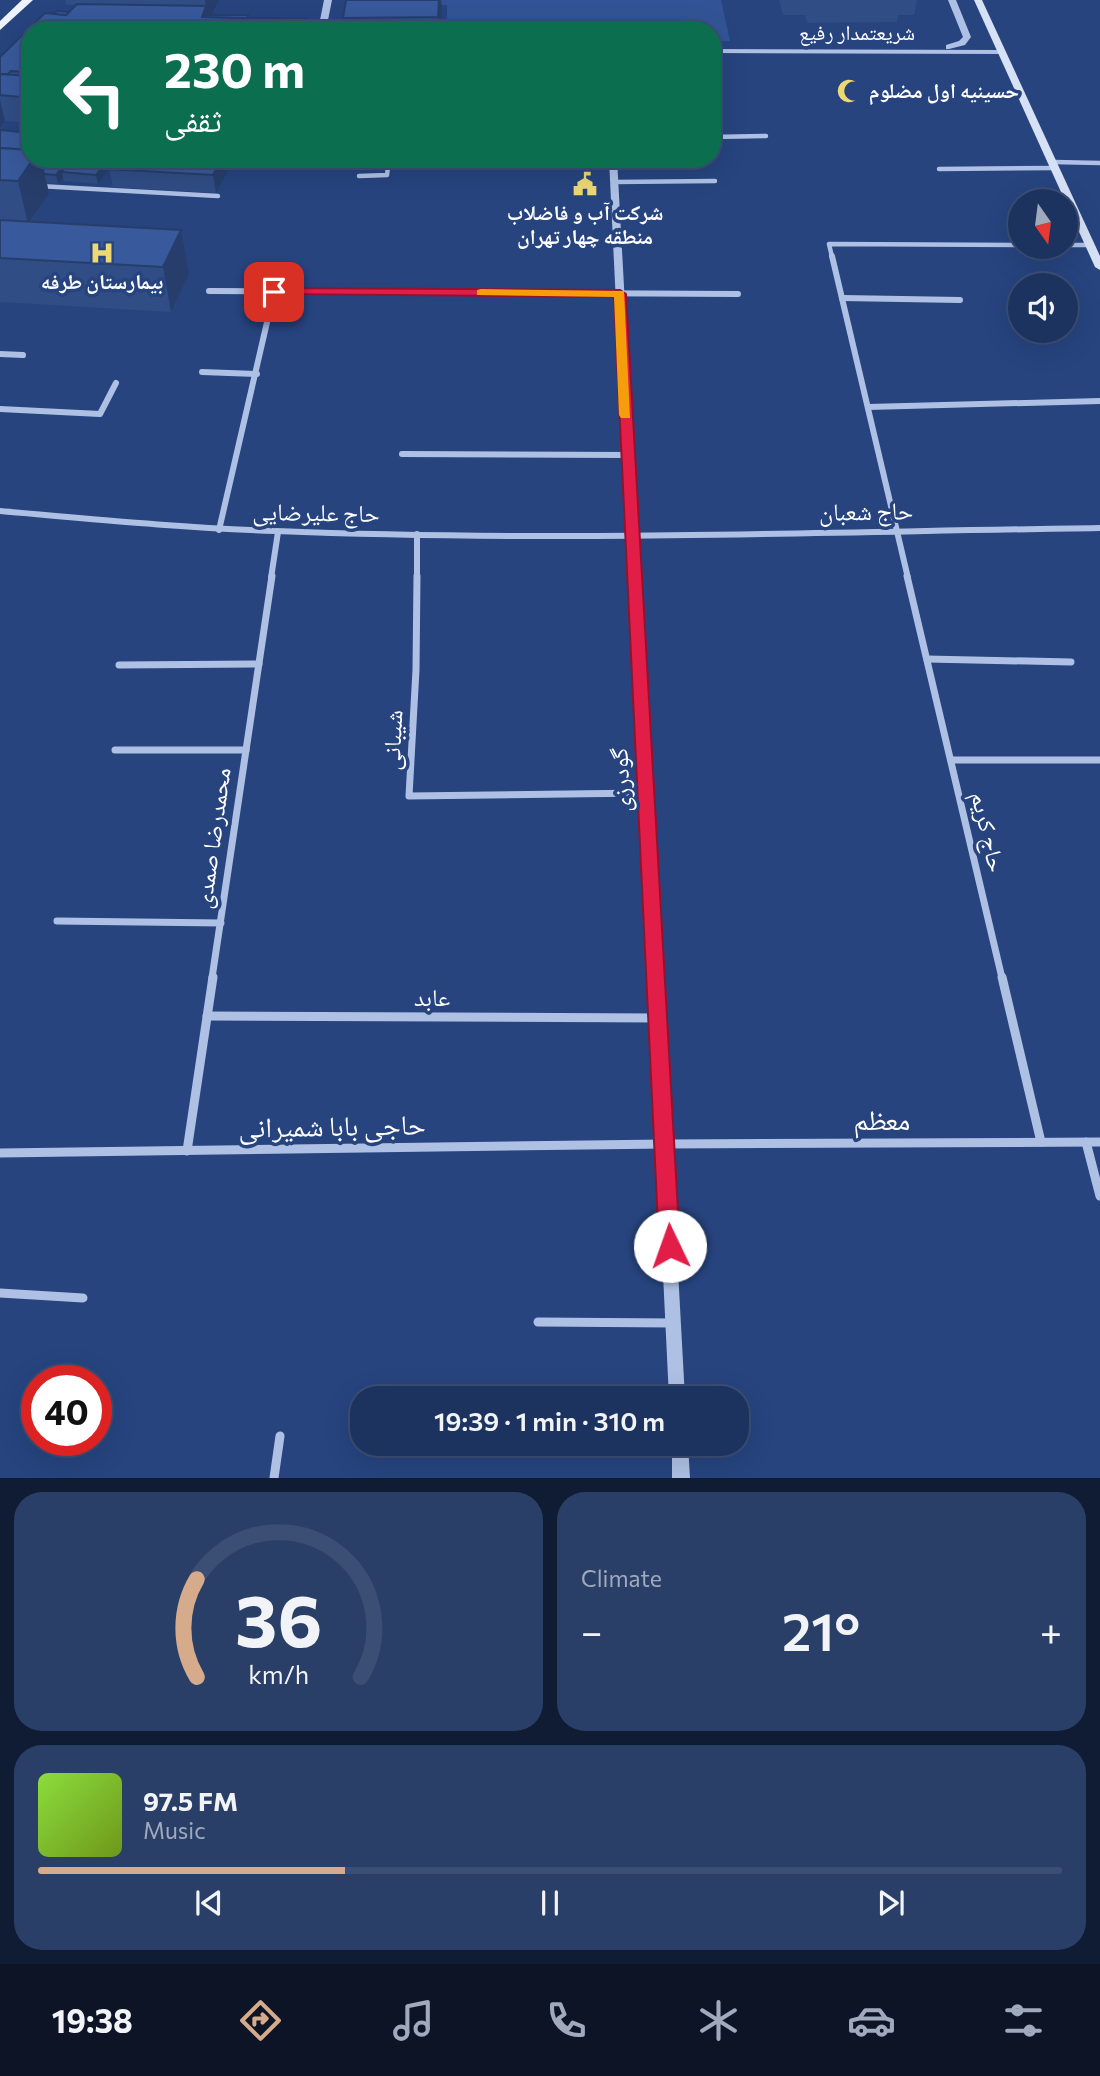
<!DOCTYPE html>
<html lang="en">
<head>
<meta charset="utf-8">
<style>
	body { margin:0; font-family:Commissioner,"Noto Naskh Arabic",sans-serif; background:#2a3f68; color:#f1f3f6; height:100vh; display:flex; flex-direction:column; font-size:26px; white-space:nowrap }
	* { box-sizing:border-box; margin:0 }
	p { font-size:23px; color:#a0aabd }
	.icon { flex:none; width:38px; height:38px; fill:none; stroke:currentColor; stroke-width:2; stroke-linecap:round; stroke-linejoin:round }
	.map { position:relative; height:1478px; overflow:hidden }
	.drawer { display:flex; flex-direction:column; gap:14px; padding:14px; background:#101c34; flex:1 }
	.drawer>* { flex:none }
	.top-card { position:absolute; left:21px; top:21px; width:700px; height:147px; border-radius:28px; box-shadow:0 7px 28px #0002,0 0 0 2px #3b4e74; background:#0b6e4f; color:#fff; overflow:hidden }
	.needle { width:46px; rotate:166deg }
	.buttons { position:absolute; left:1008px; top:189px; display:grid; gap:14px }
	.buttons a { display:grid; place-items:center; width:70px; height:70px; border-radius:50%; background:#1d335f; box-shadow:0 7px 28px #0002,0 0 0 2px #3b4e74; font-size:35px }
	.speed { position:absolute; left:21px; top:1365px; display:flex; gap:14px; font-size:35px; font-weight:700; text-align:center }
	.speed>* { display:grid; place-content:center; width:91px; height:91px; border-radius:50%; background:#1d335f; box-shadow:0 7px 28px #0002,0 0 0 2px #3b4e74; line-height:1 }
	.speed .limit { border:10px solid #d22; background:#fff; color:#111 }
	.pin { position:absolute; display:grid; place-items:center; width:60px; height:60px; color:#fff; margin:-30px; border-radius:14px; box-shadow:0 4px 10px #0006 }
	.me { position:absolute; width:77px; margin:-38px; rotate:357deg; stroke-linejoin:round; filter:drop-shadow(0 0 5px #0008) }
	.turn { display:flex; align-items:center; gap:24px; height:147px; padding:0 28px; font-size:32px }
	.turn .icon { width:91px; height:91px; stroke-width:2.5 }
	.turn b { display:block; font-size:49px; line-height:60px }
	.big { font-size:52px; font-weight:600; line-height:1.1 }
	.drawer .tile { flex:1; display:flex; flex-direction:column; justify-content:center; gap:10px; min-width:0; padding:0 24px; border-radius:28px; background:#2a3f68 }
	.drawer .dial { align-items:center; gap:0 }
	.dial svg { height:182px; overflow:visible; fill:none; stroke:#3b4e74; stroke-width:7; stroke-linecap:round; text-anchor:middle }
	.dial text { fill:#f1f3f6; stroke:none }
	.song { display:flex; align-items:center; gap:21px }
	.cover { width:84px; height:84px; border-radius:10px; background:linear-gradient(135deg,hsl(90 70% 55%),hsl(80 70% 35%)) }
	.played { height:7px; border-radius:4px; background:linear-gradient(90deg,#d6ab8b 30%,#3b4e74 30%) }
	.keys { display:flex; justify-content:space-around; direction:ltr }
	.heat { display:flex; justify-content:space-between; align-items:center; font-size:38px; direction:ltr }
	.drawer .tiles { flex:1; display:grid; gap:14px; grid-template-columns:1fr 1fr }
	.tile:last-child { grid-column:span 2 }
	.trip { position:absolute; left:350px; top:1386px; width:399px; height:70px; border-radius:28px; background:#1d335f; box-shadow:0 7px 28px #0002,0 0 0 2px #3b4e74; font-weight:600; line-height:70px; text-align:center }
	.dock { display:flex; height:112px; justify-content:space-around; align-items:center; background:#0c1426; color:#a0aabd }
	.dock .icon { width:49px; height:49px }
	.dock .active { color:#d6ab8b }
	.dock b { font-size:32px; color:#f1f3f6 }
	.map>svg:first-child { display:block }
	.green { fill:#325496 }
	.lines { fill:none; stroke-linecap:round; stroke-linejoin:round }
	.minor-far3 { stroke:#aec1e5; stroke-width:4.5 }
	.minor-far2 { stroke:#aec1e5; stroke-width:6 }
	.minor-far1 { stroke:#aec1e5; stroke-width:7 }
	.minor { stroke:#aec1e5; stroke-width:9 }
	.tertiary { fill:#aec1e5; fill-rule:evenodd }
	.secondary { fill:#d7e1f5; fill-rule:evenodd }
	.primary { fill:#eef2fd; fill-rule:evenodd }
	.wall { fill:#304d85 }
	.shaded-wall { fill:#273e6c }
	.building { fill:#38599b; stroke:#273e6c; stroke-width:2 }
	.route { fill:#e11d48; stroke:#92132f; stroke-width:2 }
	.slow { fill:#f59e0b }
	.labels { text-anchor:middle; stroke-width:7; stroke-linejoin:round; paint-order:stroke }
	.far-street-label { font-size:21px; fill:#fff; stroke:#27447f }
	.far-poi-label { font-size:21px; font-weight:bold; fill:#fff; stroke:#27447f }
	.street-label { font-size:24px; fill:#fff; stroke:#27447f }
	.near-street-label { font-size:28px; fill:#fff; stroke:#27447f }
</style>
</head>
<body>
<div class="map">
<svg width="1100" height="1478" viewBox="0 0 1100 1478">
	<rect width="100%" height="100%" fill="#27447f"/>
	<!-- green -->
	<path class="green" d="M348,0H721L730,41H712V30H447V5H347Z"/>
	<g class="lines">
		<!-- minor-far3 -->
		<g class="minor-far3">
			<path d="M712,137L766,136"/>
			<path d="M1054,162L1100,163"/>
			<path d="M939,169L1056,168"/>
			<path d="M359,176L387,175L389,159"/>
			<path d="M614,182L715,181"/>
			<path d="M39,186L218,196"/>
			<path d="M1066,245H1091"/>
			<path d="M832,257L829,244L1020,245"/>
		</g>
		<!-- minor-far2 -->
		<g class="minor-far2">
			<path d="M832,256L908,578"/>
			<path d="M209,291L738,294"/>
			<path d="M842,298L960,300"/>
			<path d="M0,354L23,355"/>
			<path d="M202,372L257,374"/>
			<path d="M868,407L1100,401"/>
			<path d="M0,409L100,414L116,383"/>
			<path d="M402,454L628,455"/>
			<path d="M0,511C92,519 184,528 276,531C550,542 825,532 1100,528"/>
			<path d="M219,530L274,292"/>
			<path d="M271,578L278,532"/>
			<path d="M417,578V534"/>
		</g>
		<!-- minor-far1 -->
		<g class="minor-far1">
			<path d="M417,576L416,670L409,796L646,793"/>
			<path d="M907,576L1002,978"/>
			<path d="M927,659L1071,662"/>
			<path d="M119,665L259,664"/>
			<path d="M115,750H246"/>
			<path d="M951,760H1100"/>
			<path d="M57,921L221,923"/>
			<path d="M212,978L272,576"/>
		</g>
		<!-- minor -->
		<g class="minor">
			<path d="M1002,977L1041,1142"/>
			<path d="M207,1016L657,1018"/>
			<path d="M1086,1142L1100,1196"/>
			<path d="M187,1151L213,977"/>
			<path d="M0,1153L664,1144L1100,1142"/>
			<path d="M0,1293L83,1298"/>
			<path d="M538,1322L673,1323"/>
			<path d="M274,1478L280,1436"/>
		</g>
		<!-- tertiary -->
		<g class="tertiary">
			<path d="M324,0H332L326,30H318Z"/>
			<path d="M948,0H956L971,37L965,45L949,49H946V45L959,41L963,37Z"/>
			<path d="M712,49L1001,50L1005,52L1001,54L712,53Z"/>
			<path d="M609,159H617L685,1398H669Z"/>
			<path d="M672,1444H688L690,1478H672Z"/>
		</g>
		<!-- secondary -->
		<path class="secondary" d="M974,0H982L1100,256V270L1095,267Z"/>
		<!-- primary -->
		<path class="primary" d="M22,0H33L0,30V21Z"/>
	</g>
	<!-- wall -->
	<g class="wall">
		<path d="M65,0H219L213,15H248V18L307,19L309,30H30V123L5,121L0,127V57L45,13L54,14L57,11L69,12L76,5H66Z"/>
		<path d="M346,0H441L440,30H344L343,18Z"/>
		<path d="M779,0H917L914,15H898L897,22L807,23L805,15H783Z"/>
		<path d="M0,130L30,159H112L113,162L229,168L216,193L113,187L109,168L98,184L64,181L63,178L58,184L47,183L49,194L30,222L189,274L171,312L0,302Z"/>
	</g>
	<!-- shaded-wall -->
	<g class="shaded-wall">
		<path d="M205,0H219L208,25L202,17L206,6Z"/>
		<path d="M439,0H441L442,7L440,30H439L438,17Z"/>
		<path d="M307,19L309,30H304Z"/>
		<path d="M0,100L5,121L0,127Z"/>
		<path d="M32,159H50L43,168L49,194L28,224L18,181Z"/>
		<path d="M68,159H77L62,172L63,178L58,184L56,175Z"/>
		<path d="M107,159H112L113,163L98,184L96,175Z"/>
		<path d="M221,159H228L229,168L216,193L213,175Z"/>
		<path d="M181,230L189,274L171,312L163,267Z"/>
	</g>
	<!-- building -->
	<g class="building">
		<path d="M346,0H439L438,17L343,18Z"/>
		<path d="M77,4L206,6L202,17L307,19L304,30H30V72L11,71L8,74H0V57L45,13L66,15Z"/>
		<path d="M57,11L69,12L66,15L54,14Z"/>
		<path d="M208,15H248L247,18L206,17Z"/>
		<path d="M0,74L30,76V98L0,95Z"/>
		<path d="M0,130L30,133V150L0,148Z"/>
		<path d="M0,148L30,150V159H33L18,181L0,180Z"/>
		<path d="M41,159H68L56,175L44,174Z"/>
		<path d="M71,159H107L96,175L62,172Z"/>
		<path d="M115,159H221L213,175L109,169Z"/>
		<path d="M0,220L181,230L163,267L0,258Z"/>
	</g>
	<!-- route -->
	<path class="route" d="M274,288L620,290L626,294L680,1246L677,1253L670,1256L662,1253L659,1246L614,297L270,294V289Z"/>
	<!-- slow -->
	<path class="slow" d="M481,289L624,291L630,418H621L619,415L614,297L477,295V290Z"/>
	<!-- icons -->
	<defs>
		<g id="mosque-bare" transform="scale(1.89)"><path d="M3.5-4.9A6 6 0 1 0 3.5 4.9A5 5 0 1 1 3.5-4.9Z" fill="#edd874" stroke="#27447f" stroke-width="2.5" paint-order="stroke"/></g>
		<g id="civic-bare" transform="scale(1.89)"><path d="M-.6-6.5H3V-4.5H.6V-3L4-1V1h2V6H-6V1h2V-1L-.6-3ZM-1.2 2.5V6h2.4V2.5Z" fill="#edd874" stroke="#27447f" stroke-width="2.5" paint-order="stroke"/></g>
		<g id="hospital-bare" transform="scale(1.89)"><path d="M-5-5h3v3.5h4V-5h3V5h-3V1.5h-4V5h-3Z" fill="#edd874" stroke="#27447f" stroke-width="2.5" paint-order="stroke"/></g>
	</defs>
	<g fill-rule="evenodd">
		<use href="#mosque-bare" x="849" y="91"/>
		<use href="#civic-bare" x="585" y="184"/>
		<use href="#hospital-bare" x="102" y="253"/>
	</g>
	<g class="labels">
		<!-- far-street labels -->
		<g class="far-street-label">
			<text x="857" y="40">شریعتمدار رفیع</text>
		</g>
		<!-- far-poi labels -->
		<g class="far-poi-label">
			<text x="869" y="98" text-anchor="start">حسینیه اول مضلوم</text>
			<text x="585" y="220">شرکت آب و فاضلاب<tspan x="585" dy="24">منطقه چهار تهران</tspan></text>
			<text x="102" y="289">بیمارستان طرفه</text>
		</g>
		<!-- street labels -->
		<g class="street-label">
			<text transform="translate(866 512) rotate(-1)" y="8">حاج شعبان</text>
			<text transform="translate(316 513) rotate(1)" y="8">حاج علیرضایی</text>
			<text transform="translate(393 740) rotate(-87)" y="8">شیبانی</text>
			<text transform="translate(621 780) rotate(-93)" y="8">گودرزی</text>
			<text transform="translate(988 832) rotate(77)" y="8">حاج کریم</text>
			<text transform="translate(213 838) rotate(-82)" y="8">محمدرضا صمدی</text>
			<text x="432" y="1006">عابد</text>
		</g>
		<!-- near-street labels -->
		<g class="near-street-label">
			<text x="882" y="1130">معظم</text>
			<text transform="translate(332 1126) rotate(-1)" y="10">حاجی بابا شمیرانی</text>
		</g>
	</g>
</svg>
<div class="buttons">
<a><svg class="needle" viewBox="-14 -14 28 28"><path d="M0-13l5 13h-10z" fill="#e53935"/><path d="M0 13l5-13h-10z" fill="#a0aabd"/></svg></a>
<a><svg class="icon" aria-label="sound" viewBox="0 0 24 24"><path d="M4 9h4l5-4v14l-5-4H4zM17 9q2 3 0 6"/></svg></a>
</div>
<div class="speed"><div class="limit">40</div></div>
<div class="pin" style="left:274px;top:292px;background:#d93025"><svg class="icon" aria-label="arrive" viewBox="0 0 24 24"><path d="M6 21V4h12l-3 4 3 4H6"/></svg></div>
<svg class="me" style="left:670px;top:1246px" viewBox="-20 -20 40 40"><circle r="19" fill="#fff"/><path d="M0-13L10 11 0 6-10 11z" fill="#e11d48"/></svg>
<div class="trip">19:39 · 1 min · 310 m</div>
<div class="top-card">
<div class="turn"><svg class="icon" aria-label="left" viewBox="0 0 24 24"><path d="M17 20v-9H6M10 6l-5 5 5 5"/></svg><div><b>230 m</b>ثقفی</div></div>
</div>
</div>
<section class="drawer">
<div class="tiles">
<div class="tile dial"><svg viewBox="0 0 100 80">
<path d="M14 69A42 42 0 1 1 86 69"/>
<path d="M14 69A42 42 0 0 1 14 26" stroke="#d6ab8b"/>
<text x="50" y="56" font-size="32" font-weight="700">36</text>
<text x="50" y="72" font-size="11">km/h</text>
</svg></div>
<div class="tile"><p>Climate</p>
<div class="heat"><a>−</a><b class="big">21°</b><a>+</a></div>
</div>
<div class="tile">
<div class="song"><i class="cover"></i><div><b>97.5 FM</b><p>Music</p></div></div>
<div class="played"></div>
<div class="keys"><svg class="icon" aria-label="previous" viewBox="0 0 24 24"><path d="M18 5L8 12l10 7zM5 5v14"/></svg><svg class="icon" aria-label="pause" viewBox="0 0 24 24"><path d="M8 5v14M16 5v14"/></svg><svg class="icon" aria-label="next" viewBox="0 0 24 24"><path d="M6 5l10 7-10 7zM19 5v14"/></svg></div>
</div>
</div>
</section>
<nav class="dock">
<b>19:38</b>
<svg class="icon active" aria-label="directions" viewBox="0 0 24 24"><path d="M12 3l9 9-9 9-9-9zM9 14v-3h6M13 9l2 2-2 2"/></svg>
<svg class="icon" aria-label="music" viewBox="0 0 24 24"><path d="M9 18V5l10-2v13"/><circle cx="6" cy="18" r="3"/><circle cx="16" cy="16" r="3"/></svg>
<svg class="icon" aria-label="phone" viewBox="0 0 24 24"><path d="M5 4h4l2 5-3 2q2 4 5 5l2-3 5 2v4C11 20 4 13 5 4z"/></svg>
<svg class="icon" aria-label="climate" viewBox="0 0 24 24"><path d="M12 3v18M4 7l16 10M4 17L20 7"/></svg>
<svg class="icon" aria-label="car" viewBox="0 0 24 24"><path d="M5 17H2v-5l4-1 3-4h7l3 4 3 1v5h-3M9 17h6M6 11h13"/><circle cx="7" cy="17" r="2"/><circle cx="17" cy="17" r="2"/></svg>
<svg class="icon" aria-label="filters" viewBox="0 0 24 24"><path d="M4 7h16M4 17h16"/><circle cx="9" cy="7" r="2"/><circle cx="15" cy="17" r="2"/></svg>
</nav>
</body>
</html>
